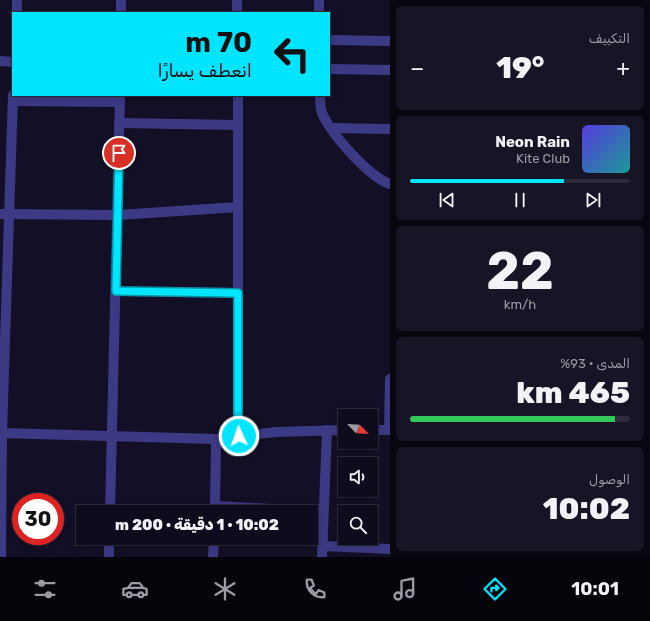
<!DOCTYPE html>
<html lang="ar">
<head>
<meta charset="utf-8">
<style>
	body { margin:0; font-family:Rubik,"Noto Naskh Arabic",sans-serif; background:#171425; color:#f1f3f6; direction:rtl; height:100vh; display:flex; flex-direction:column; font-size:15px; white-space:nowrap }
	* { box-sizing:border-box; margin:0 }
	p { font-size:13px; color:#9b9ba3 }
	.icon { flex:none; width:22px; height:22px; fill:none; stroke:currentColor; stroke-width:2; stroke-linecap:round; stroke-linejoin:round }
	.map { position:relative; flex:1; overflow:hidden; direction:ltr }
	.sheet { display:flex; flex-direction:column; gap:6px; padding:6px; background:#08060f; width:260px }
	.sheet>* { flex:none }
	.guide { position:absolute; left:12px; top:12px; width:318px; height:84px; border-radius:0px; box-shadow:0 2px 10px #0003,0 0 0 1px #2e2b3b; direction:rtl; background:#00e5ff; color:#111; overflow:hidden }
	.needle { width:26px; rotate:115deg }
	.buttons { position:absolute; left:338px; top:409px; display:grid; gap:8px }
	.buttons a { display:grid; place-items:center; width:40px; height:40px; border-radius:0px; background:#0e0b1c; box-shadow:0 2px 10px #0003,0 0 0 1px #2e2b3b; font-size:20px }
	.speed { position:absolute; left:12px; top:493px; display:flex; gap:8px; font-size:20px; font-weight:700; text-align:center }
	.speed>* { display:grid; place-content:center; width:52px; height:52px; border-radius:50%; background:#0e0b1c; box-shadow:0 2px 10px #0003,0 0 0 1px #2e2b3b; line-height:1 }
	.speed .limit { border:6px solid #d22; background:#fff; color:#111 }
	.pin { position:absolute; display:grid; place-items:center; width:34px; height:34px; color:#fff; margin:-17px; border:2px solid #fff; border-radius:50%; box-shadow:0 1px 4px #0007 }
	.me { position:absolute; width:44px; margin:-22px; rotate:357deg; stroke-linejoin:round; filter:drop-shadow(0 0 3px #0008) }
	.turn { display:flex; align-items:center; gap:14px; height:84px; padding:0 12px; font-size:18px }
	.turn .icon { width:52px; height:52px; stroke-width:2.5 }
	.turn b { display:block; font-size:28px; line-height:34px }
	.big { font-size:30px; font-weight:800; line-height:1.1 }
	.sheet .tile { flex:1; display:flex; flex-direction:column; justify-content:center; gap:6px; min-width:0; padding:0 14px; border-radius:6px; background:#171425 }
	.sheet .dial { align-items:center; gap:0 }
	.dial b { font-size:52px; line-height:1 }
	.song { display:flex; align-items:center; gap:12px }
	.cover { width:48px; height:48px; border-radius:6px; background:linear-gradient(135deg,hsl(250 70% 55%),hsl(180 70% 35%)) }
	.played { height:4px; border-radius:2px; background:linear-gradient(90deg,#00e5ff 70%,#2e2b3b 70%) }
	.keys { display:flex; justify-content:space-around; direction:ltr }
	.heat { display:flex; justify-content:space-between; align-items:center; font-size:22px; direction:ltr }
	.charge { height:6px; border-radius:3px; background:linear-gradient(90deg,#34c759 93%,#2e2b3b 0) }
	.trip { position:absolute; left:76px; top:505px; width:242px; height:40px; border-radius:0px; background:#0e0b1c; box-shadow:0 2px 10px #0003,0 0 0 1px #2e2b3b; font-weight:800; line-height:40px; text-align:center; direction:rtl }
	.tabs { display:flex; height:64px; justify-content:space-around; align-items:center; background:#06040b; color:#9b9ba3 }
	.tabs .icon { width:28px; height:28px }
	.tabs .active { color:#00e5ff }
	.tabs b { font-size:18px; color:#f1f3f6 }
	main { display:flex; flex:1; min-height:0 }
	.map>svg:first-child { display:block }
	.lines { fill:none; stroke-linecap:round; stroke-linejoin:round }
	.minor { stroke:#3d3a85; stroke-width:10 }
	.tertiary { stroke:#3d3a85; stroke-width:10 }
	.route-casing { stroke:#0095a6; stroke-width:10 }
	.route { stroke:#00e5ff; stroke-width:7 }
</style>
</head>
<body>
<main>
<section class="sheet">
<div class="tile"><p>التكييف</p>
<div class="heat"><a>−</a><b class="big">19°</b><a>+</a></div>
</div>
<div class="tile">
<div class="song"><i class="cover"></i><div><b>Neon Rain</b><p>Kite Club</p></div></div>
<div class="played"></div>
<div class="keys"><svg class="icon" aria-label="previous" viewBox="0 0 24 24"><path d="M18 5L8 12l10 7zM5 5v14"/></svg><svg class="icon" aria-label="pause" viewBox="0 0 24 24"><path d="M8 5v14M16 5v14"/></svg><svg class="icon" aria-label="next" viewBox="0 0 24 24"><path d="M6 5l10 7-10 7zM19 5v14"/></svg></div>
</div>
<div class="tile dial"><b>22</b><p>km/h</p></div>
<div class="tile"><p>المدى · 93%</p><b class="big">465 km</b><div class="charge"></div></div>
<div class="tile"><p>الوصول</p><b class="big">10:02</b></div>
</section>
<div class="map">
<svg width="390" height="557" viewBox="0 0 390 557">
	<rect width="100%" height="100%" fill="#130f26"/>
	<g class="lines">
		<!-- minor -->
		<g class="minor">
			<path d="M237,0V13"/>
			<path d="M17,13V0"/>
			<path d="M121,13V0"/>
			<path d="M319,13V0"/>
			<path d="M329,40L390,41"/>
			<path d="M0,61L13,62"/>
			<path d="M329,69L390,70"/>
			<path d="M238,95V413L239,436"/>
			<path d="M320,95C320,101 320,107 322,113C331,134 369,177 390,184"/>
			<path d="M13,101L120,102"/>
			<path d="M119,123L238,125"/>
			<path d="M331,128L390,129"/>
			<path d="M0,214L118,215L238,207"/>
			<path d="M116,291L238,293"/>
			<path d="M389,430L390,379"/>
			<path d="M216,506L323,512"/>
			<path d="M215,511L216,439"/>
			<path d="M110,512L120,95"/>
			<path d="M323,546L390,549"/>
			<path d="M1,557L2,433L13,95"/>
			<path d="M109,557V538"/>
			<path d="M213,557L214,538"/>
			<path d="M322,557L327,430"/>
		</g>
		<!-- tertiary -->
		<g class="tertiary">
			<path d="M371,430H390"/>
			<path d="M0,433L216,439L276,432L345,430"/>
		</g>
	</g>
	<g class="lines">
		<!-- route casing -->
		<g class="route-casing">
			<path id="route" d="M119,153L116,291L238,293V413L239,436"/>
		</g>
		<!-- route -->
		<use href="#route" class="route"/>
	</g>
</svg>
<div class="buttons">
<a><svg class="needle" viewBox="-14 -14 28 28"><path d="M0-13l5 13h-10z" fill="#e53935"/><path d="M0 13l5-13h-10z" fill="#9b9ba3"/></svg></a>
<a><svg class="icon" aria-label="sound" viewBox="0 0 24 24"><path d="M4 9h4l5-4v14l-5-4H4zM17 9q2 3 0 6"/></svg></a>
<a><svg class="icon" aria-label="search" viewBox="0 0 24 24"><circle cx="10" cy="10" r="6"/><path d="M15 15l6 6"/></svg></a>
</div>
<div class="speed"><div class="limit">30</div></div>
<div class="pin" style="left:119px;top:153px;background:#d93025"><svg class="icon" aria-label="arrive" viewBox="0 0 24 24"><path d="M6 21V4h12l-3 4 3 4H6"/></svg></div>
<svg class="me" style="left:239px;top:436px" viewBox="-20 -20 40 40"><circle r="17" fill="#00e5ff" stroke="#fff" stroke-width="3"/><path d="M0-11L8 9 0 5-8 9z" fill="#fff"/></svg>
<div class="trip">10:02 · 1 دقيقة · 200 m</div>
<div class="guide">
<div class="turn"><svg class="icon" aria-label="left" viewBox="0 0 24 24"><path d="M17 20v-9H6M10 6l-5 5 5 5"/></svg><div><b>70 m</b>انعطف يسارًا</div></div>
</div>
</div>
</main>
<nav class="tabs">
<b>10:01</b>
<svg class="icon active" aria-label="directions" viewBox="0 0 24 24"><path d="M12 3l9 9-9 9-9-9zM9 14v-3h6M13 9l2 2-2 2"/></svg>
<svg class="icon" aria-label="music" viewBox="0 0 24 24"><path d="M9 18V5l10-2v13"/><circle cx="6" cy="18" r="3"/><circle cx="16" cy="16" r="3"/></svg>
<svg class="icon" aria-label="phone" viewBox="0 0 24 24"><path d="M5 4h4l2 5-3 2q2 4 5 5l2-3 5 2v4C11 20 4 13 5 4z"/></svg>
<svg class="icon" aria-label="climate" viewBox="0 0 24 24"><path d="M12 3v18M4 7l16 10M4 17L20 7"/></svg>
<svg class="icon" aria-label="car" viewBox="0 0 24 24"><path d="M5 17H2v-5l4-1 3-4h7l3 4 3 1v5h-3M9 17h6M6 11h13"/><circle cx="7" cy="17" r="2"/><circle cx="17" cy="17" r="2"/></svg>
<svg class="icon" aria-label="filters" viewBox="0 0 24 24"><path d="M4 7h16M4 17h16"/><circle cx="9" cy="7" r="2"/><circle cx="15" cy="17" r="2"/></svg>
</nav>
</body>
</html>
